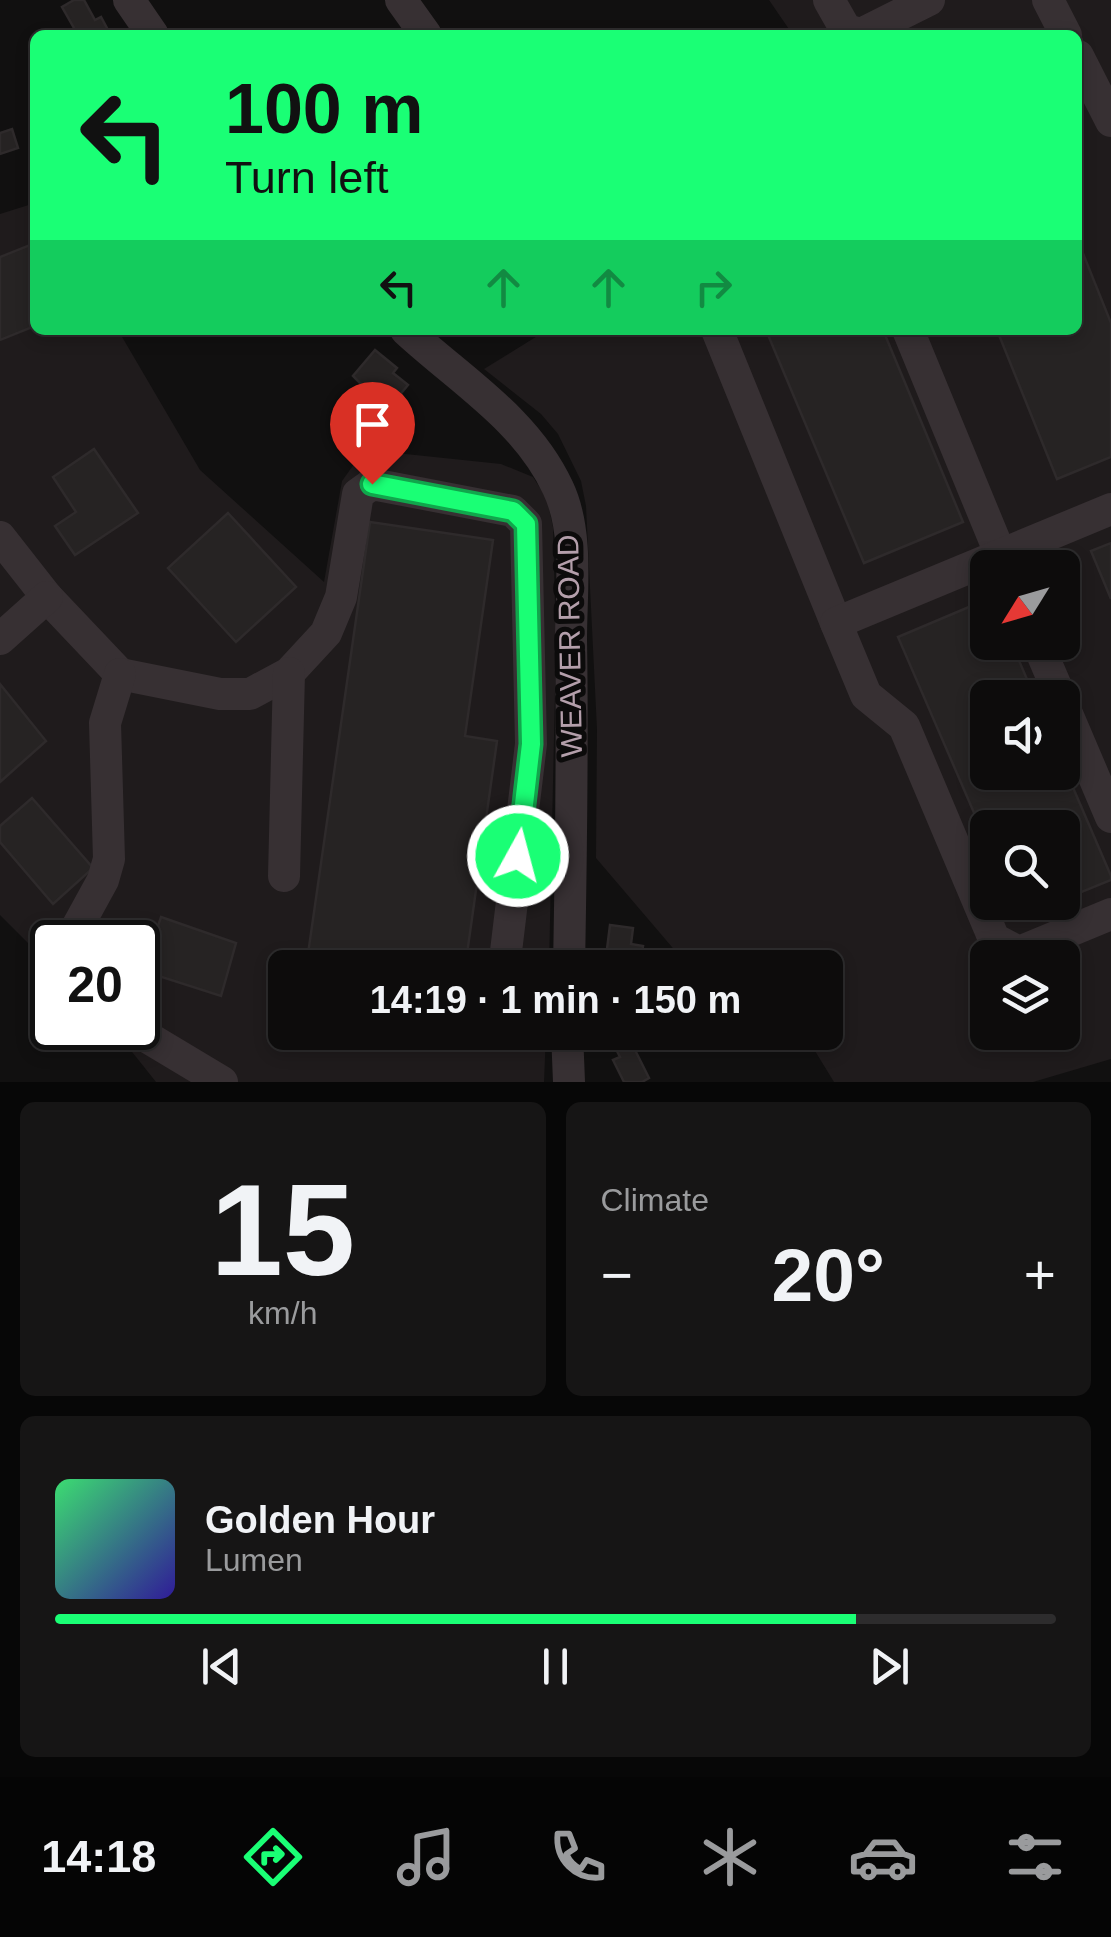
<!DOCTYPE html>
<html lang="en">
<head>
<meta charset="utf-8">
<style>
	body { margin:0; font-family:Helvetica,sans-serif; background:#161515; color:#f1f3f6; height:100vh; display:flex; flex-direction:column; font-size:38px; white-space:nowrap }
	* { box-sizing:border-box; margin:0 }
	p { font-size:32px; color:#9a9b9d }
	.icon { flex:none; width:55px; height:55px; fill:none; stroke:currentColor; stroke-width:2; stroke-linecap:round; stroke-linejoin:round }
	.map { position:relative; height:1082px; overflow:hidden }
	.side { display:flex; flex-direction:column; gap:20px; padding:20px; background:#070707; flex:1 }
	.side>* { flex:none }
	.top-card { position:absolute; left:30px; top:30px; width:1052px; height:305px; border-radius:15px; box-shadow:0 5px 15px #0003,0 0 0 2px #2d2c2d; background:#1aff75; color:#111; overflow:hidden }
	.needle { width:65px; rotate:233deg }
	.tools { position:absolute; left:970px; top:550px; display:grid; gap:20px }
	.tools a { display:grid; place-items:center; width:110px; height:110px; border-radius:15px; background:#0d0c0c; box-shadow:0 5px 15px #0003,0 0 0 2px #2d2c2d; font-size:50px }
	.speed { position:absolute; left:30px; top:920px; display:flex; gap:20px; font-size:50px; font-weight:700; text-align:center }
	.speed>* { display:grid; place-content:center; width:130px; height:130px; border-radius:50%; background:#0d0c0c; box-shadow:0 5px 15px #0003,0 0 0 2px #2d2c2d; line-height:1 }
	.speed .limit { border:5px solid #111; border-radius:15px; background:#fff; color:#111 }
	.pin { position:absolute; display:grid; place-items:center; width:85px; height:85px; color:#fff; margin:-102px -42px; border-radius:50% 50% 50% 0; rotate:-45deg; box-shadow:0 0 10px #0007 }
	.pin .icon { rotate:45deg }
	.me { position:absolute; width:110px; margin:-55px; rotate:7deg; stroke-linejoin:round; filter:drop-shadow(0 0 8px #0008) }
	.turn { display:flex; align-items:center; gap:35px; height:210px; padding:0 30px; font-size:45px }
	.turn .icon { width:130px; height:130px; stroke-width:2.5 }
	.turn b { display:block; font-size:70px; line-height:85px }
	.lanes { display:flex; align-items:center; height:95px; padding:0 30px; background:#0003; justify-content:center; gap:50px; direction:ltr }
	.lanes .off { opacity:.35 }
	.big { font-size:75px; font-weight:800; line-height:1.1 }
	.side .tile { flex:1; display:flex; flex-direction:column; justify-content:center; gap:15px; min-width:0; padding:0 35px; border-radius:15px; background:#161515 }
	.side .dial { align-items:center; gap:0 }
	.dial b { font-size:130px; line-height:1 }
	.song { display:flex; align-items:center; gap:30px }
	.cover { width:120px; height:120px; border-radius:15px; background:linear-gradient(135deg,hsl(140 70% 55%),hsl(250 70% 35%)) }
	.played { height:10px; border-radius:5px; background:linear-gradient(90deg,#1aff75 80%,#2d2c2d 80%) }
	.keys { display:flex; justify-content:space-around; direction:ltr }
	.heat { display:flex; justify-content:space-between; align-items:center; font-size:55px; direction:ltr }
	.side .tiles { flex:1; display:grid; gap:20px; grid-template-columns:1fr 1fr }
	.tile:last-child { grid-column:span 2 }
	.trip { position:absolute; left:268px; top:950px; width:575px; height:100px; border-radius:15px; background:#0d0c0c; box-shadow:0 5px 15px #0003,0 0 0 2px #2d2c2d; font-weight:800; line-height:100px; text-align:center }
	.menu { display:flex; height:160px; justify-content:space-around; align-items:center; background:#050505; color:#9a9b9d }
	.menu .icon { width:70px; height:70px }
	.menu .on { color:#1aff75 }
	.menu b { font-size:45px; color:#f1f3f6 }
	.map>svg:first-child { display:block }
	.built { fill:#1f1b1c; fill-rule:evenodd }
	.building { fill:#262323; stroke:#2e2a2b; stroke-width:2.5 }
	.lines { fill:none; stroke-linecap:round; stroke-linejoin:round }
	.minor { stroke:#373033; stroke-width:32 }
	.route-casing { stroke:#11a64c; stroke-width:25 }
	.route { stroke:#1aff75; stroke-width:18 }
	.labels { text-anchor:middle; stroke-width:10; stroke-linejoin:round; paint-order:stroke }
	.street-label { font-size:30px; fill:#b49fab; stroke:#0c0b0b }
</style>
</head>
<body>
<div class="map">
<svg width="1111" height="1082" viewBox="0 0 1111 1082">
	<rect width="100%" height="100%" fill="#111010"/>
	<!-- built -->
	<g class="built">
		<path d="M769,0H1111V1059L1033,1082H834L804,1033L825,1032V968L689,967L596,858L597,729L586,506L581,481L558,434L541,414L484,369L547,330H1078V35H793ZM988,568H1062V642H988ZM988,698H1062V772H988ZM988,828H1062V902H988ZM988,958H1062V1032H988Z"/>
		<path d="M35,203V330H118L200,470L324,582L342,481L357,460L377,451L501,464L533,477L547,499L553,527L556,645L549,967L285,968V1032L546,1033L544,1082H156L113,1028H138V942H52V967L0,915V214Z"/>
	</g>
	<!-- building -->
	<g class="building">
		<path d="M74,0H84L95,20L101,17L108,30L99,35H78L62,7Z"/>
		<path d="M12,129L18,148L0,154V133Z"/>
		<path d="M1078,241L1111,323V457L1057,479L997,330H1078Z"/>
		<path d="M35,243V326L0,340V257Z"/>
		<path d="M766,330H883L963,522L864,563Z"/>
		<path d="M375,350L397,368L393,373L408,385L383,415L369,402L370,399L359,390L363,386L353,376Z"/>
		<path d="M94,449L138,513L75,555L55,526L76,512L53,477Z"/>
		<path d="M228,513L296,587L236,642L168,568Z"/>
		<path d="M370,522L493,540L465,736L497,741L465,968H306Z"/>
		<path d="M1111,543V599L1091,551Z"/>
		<path d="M988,599V642H1011L1035,698H988V772H1062V762L1111,876V880L1062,900V828H988V845L898,637Z"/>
		<path d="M0,684L46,741L0,782Z"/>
		<path d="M32,798L93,868L53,904L0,842V826Z"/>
		<path d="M1012,902H1057L1019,919Z"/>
		<path d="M161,917L236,943L221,996L143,971Z"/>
		<path d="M610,925L633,928L631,944L643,946L641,958L606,957Z"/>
		<path d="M631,1042L649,1078L642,1082H624L613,1060L620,1057L616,1049Z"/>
	</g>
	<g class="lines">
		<!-- minor -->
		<g class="minor">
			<path d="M129,0L153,35"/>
			<path d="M401,0L426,35"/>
			<path d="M829,0L846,30L861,34L929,0"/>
			<path d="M1048,0L1066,35"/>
			<path d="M1078,56L1111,121"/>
			<path d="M406,330C460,380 526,419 558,488C579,532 571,592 571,639C573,749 571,858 569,968"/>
			<path d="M717,330L836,623"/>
			<path d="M908,330L1006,568"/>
			<path d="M1111,509L836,623L866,695L904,726L994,939L1019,952L1111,914"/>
			<path d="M0,537L47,597L120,674"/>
			<path d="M0,639L47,597"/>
			<path d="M1037,642L1061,698"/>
			<path d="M120,674L220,694H250L289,673L326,633L341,597L358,494L372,484L513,511L526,524L531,744L504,968"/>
			<path d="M1062,702L1111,817"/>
			<path d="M284,876L289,673"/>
			<path d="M69,942L103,880L109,859L105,723L120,674"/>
			<path d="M132,1028L222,1082"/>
			<path d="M567,1032L569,1082"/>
		</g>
	</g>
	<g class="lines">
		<!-- route casing -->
		<g class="route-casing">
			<path id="route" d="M372,484L513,511L526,524L531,744L518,856"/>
		</g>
		<!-- route -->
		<use href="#route" class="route"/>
	</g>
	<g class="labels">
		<!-- street labels -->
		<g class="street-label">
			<text transform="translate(570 646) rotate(-91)" y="10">WEAVER ROAD</text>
		</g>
	</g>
</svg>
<div class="tools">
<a><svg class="needle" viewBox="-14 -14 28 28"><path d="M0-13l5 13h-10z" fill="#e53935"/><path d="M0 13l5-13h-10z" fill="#9a9b9d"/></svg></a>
<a><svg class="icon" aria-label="sound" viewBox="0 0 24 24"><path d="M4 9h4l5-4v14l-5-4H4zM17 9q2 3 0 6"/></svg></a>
<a><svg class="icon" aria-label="search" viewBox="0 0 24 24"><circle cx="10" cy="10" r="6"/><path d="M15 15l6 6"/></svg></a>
<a><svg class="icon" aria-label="layers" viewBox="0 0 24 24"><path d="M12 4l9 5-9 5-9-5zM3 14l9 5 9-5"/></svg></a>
</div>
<div class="speed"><div class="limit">20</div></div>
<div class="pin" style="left:372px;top:484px;background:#d93025"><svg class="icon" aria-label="arrive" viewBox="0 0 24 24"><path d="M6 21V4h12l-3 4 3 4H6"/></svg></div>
<svg class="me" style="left:518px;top:856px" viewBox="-20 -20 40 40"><circle r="17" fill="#1aff75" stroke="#fff" stroke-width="3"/><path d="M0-11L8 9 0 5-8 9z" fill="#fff"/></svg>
<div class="trip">14:19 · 1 min · 150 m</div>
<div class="top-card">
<div class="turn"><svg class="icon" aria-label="left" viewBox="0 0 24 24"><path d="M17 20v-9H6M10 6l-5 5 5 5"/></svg><div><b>100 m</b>Turn left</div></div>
<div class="lanes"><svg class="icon" aria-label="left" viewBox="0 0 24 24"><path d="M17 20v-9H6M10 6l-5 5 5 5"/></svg><svg class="icon off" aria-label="ahead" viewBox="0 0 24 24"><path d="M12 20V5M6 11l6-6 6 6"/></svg><svg class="icon off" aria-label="ahead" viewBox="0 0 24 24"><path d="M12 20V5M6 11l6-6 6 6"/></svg><svg class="icon off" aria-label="right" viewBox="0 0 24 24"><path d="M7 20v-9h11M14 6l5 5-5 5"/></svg></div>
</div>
</div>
<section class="side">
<div class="tiles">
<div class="tile dial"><b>15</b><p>km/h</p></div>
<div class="tile"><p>Climate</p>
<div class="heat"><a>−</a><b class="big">20°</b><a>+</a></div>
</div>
<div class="tile">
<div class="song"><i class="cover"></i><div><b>Golden Hour</b><p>Lumen</p></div></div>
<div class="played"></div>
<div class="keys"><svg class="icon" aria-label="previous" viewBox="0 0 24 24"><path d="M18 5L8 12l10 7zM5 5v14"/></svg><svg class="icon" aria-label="pause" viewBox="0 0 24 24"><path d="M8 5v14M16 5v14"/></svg><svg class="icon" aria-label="next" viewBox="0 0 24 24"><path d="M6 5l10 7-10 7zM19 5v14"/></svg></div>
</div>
</div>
</section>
<nav class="menu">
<b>14:18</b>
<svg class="icon on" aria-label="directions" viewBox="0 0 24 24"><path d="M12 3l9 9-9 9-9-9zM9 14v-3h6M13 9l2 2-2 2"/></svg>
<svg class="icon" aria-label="music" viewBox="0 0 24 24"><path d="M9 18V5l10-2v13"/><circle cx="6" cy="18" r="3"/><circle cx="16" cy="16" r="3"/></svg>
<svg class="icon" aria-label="phone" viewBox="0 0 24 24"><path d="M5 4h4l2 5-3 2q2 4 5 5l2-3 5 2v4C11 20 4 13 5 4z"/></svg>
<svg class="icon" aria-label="climate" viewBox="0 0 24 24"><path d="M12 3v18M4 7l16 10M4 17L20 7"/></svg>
<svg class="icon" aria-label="car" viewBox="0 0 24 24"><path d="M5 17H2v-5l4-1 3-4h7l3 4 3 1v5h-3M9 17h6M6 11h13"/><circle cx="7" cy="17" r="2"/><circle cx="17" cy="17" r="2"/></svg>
<svg class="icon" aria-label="filters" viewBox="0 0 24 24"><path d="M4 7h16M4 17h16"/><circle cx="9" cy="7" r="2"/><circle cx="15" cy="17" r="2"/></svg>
</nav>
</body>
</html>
